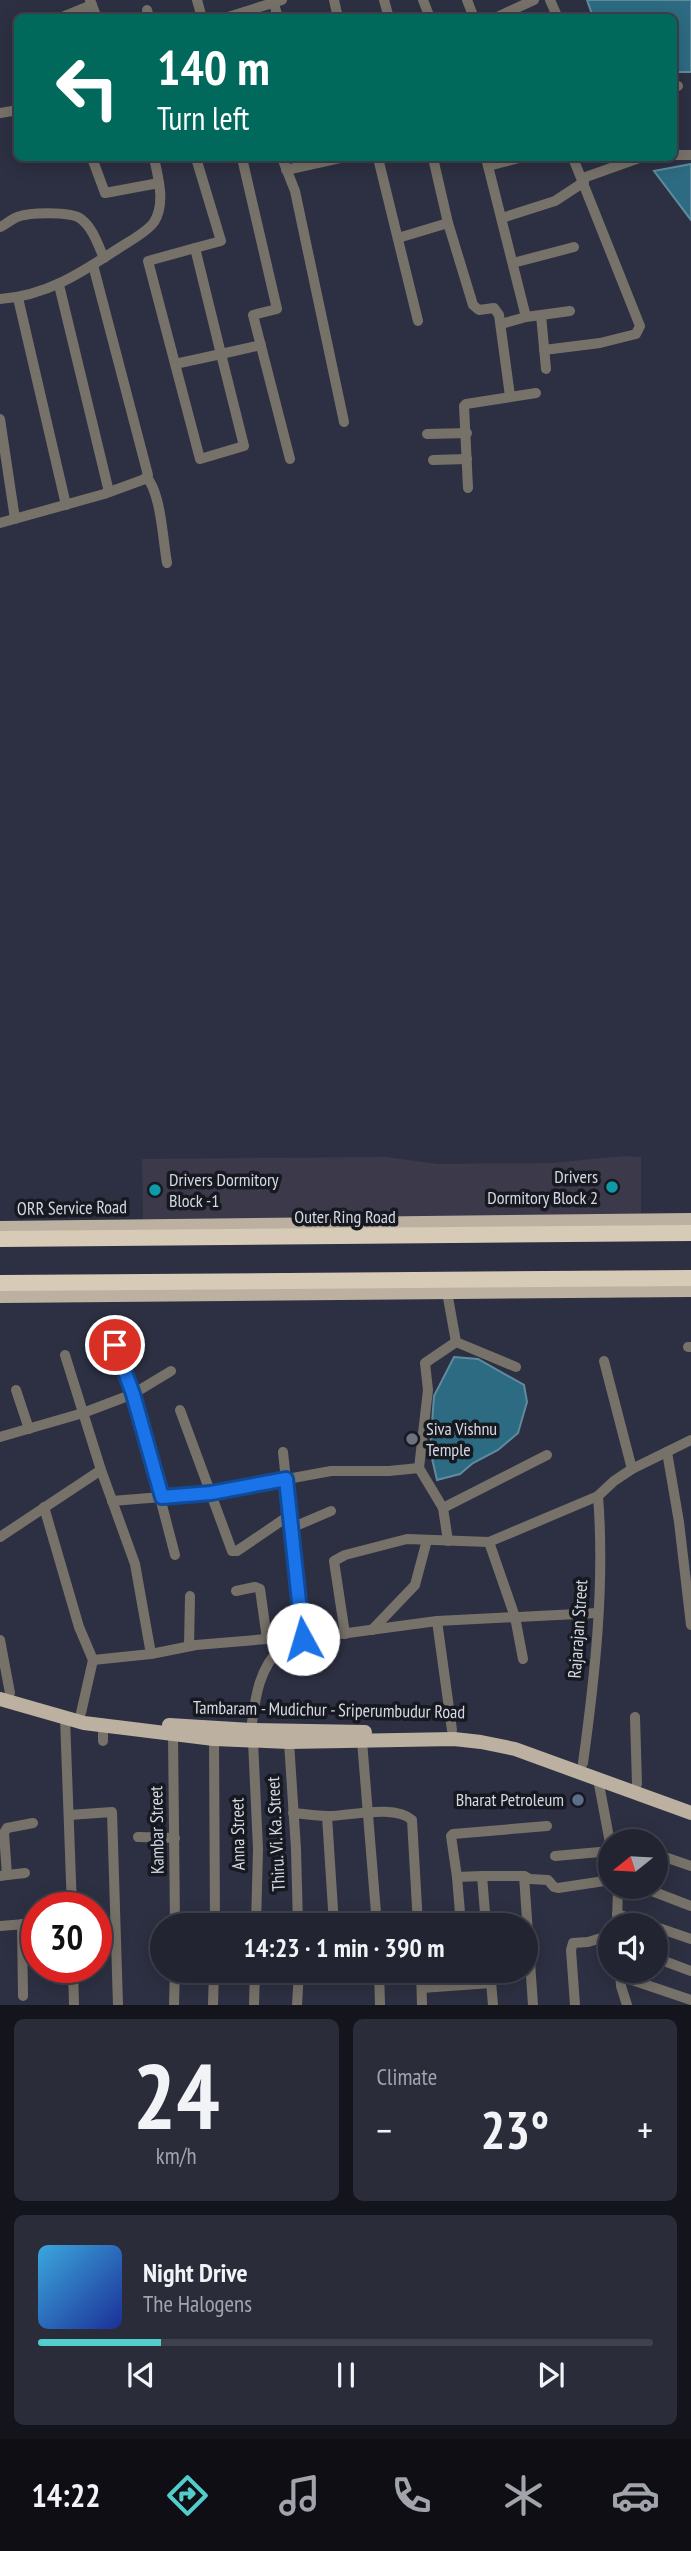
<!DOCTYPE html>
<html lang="en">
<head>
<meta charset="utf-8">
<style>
	body { margin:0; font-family:"PT Sans Narrow",sans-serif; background:#2a2c3a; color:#f1f3f6; height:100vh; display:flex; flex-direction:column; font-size:26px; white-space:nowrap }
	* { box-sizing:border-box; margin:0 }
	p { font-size:23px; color:#a2a4ac }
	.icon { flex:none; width:38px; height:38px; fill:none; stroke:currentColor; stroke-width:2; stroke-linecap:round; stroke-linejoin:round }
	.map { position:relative; height:2005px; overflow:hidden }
	.panel { display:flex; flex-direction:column; gap:14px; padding:14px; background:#13141c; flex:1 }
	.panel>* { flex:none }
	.top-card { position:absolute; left:14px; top:14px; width:663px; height:147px; border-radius:10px; box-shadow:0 4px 18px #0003,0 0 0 2px #3f414d; background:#00695c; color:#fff; overflow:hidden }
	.needle { width:46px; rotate:252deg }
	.fabs { position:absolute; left:598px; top:1829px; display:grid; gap:14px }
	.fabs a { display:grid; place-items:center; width:70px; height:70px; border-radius:50%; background:#222432; box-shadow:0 4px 18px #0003,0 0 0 2px #3f414d; font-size:35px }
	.speed { position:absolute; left:21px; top:1892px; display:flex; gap:14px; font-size:35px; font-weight:700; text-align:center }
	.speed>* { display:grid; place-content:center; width:91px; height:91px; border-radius:50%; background:#222432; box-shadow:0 4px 18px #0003,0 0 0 2px #3f414d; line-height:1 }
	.speed .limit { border:10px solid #d22; background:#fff; color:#111 }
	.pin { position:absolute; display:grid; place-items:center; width:60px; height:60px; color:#fff; margin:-30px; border:4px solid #fff; border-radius:50%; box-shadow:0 2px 7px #0007 }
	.me { position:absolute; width:77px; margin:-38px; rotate:354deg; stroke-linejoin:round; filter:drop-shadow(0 0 5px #0008) }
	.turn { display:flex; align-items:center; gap:24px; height:147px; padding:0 28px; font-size:32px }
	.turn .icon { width:91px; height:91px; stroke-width:2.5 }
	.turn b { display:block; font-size:49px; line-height:60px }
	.big { font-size:52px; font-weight:700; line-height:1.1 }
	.panel .card { flex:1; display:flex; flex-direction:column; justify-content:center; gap:10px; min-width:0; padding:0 24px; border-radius:10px; background:#2a2c3a }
	.panel .dial { align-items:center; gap:0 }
	.dial b { font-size:91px; line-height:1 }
	.song { display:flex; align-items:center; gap:21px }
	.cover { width:84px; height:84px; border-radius:10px; background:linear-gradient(135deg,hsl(200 70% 55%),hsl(230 70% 35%)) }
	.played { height:7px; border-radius:4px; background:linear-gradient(90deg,#52cdcd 20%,#3f414d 20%) }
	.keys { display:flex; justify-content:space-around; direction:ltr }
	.heat { display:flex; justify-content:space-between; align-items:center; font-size:38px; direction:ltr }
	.panel .tiles { flex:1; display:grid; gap:14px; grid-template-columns:1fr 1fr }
	.card:last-child { grid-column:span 2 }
	.trip { position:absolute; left:150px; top:1913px; width:388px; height:70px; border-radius:35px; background:#222432; box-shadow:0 4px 18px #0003,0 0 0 2px #3f414d; font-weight:700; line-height:70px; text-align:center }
	.dock { display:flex; height:112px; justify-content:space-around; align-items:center; background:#0e0e14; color:#a2a4ac }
	.dock .icon { width:49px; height:49px }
	.dock .on { color:#52cdcd }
	.dock b { font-size:32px; color:#f1f3f6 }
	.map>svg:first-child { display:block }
	.industrial { fill:#3c394b }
	.water { fill:#2d6b82; stroke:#5f8b9f; stroke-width:2 }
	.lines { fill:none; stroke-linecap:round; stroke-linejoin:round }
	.minor { stroke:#777269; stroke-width:10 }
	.major { stroke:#bcb1a0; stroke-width:14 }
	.highway { stroke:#d7cab6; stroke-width:16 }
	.route-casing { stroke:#114b97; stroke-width:18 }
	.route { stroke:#1a73e8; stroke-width:12 }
	.culture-dot { fill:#0f9aa8; stroke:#171921; stroke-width:2.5 }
	.worship-dot { fill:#6b7280; stroke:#171921; stroke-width:2.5 }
	.service-dot { fill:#5c6f8a; stroke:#171921; stroke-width:2.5 }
	.labels { text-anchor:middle; stroke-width:7; stroke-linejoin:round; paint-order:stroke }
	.poi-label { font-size:18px; fill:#d5d7e2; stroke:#171921; text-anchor:end }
	.street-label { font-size:18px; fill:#d5d7e2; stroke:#171921 }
</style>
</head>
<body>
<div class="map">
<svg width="691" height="2005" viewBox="0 0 691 2005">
	<rect width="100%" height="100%" fill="#2d3042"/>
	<!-- industrial -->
	<path class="industrial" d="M624,1156L641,1157V1215L143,1219L142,1159L386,1157L438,1164L551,1163Z"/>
	<!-- water -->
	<g class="water">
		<path d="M587,0H691V72H674V18L593,17Z"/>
		<path d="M691,164V220L654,171Z"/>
		<path d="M454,1357L478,1359L524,1385L527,1402L518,1433L498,1450L473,1463L460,1474L437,1480L430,1450L434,1396Z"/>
	</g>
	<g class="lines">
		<!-- minor -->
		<g class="minor">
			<path d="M90,0L97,18"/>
			<path d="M197,0L202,18"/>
			<path d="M273,0L278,18"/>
			<path d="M334,0L338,18"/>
			<path d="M384,0L389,18"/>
			<path d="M423,0L430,18"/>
			<path d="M467,0L474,18"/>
			<path d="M550,0L558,18"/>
			<path d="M147,10L149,18"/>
			<path d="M60,18L92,5"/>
			<path d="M225,18L282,0"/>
			<path d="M495,18L534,0"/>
			<path d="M674,85L678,86"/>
			<path d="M0,113L18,110"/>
			<path d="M674,155H691"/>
			<path d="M92,158L105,193L159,183"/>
			<path d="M196,158L221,241L195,248L221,354L261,345"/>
			<path d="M242,158L277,309L253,315L290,459"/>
			<path d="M282,158L295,191L344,422"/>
			<path d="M378,158L418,321"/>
			<path d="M433,158L448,223L473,305L479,310L494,308L499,315L510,396"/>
			<path d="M486,158L526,317"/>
			<path d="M488,166L519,158"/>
			<path d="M286,170L340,158"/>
			<path d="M583,178L639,158"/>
			<path d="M502,218L555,201L584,182"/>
			<path d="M0,227C5,225 9,221 15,218C27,212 71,211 81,219C93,228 98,245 104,258"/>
			<path d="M398,238L448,223"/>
			<path d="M513,263L574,247"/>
			<path d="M59,285L109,492"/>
			<path d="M18,298L66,505"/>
			<path d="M0,299C46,296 81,273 119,248C130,241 147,232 154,222C166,203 158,177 154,158"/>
			<path d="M541,315L546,369"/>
			<path d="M501,324L526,317L570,311"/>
			<path d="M544,350L600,343L636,334L640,326L573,158"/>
			<path d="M175,364L221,354L244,446L200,459L148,261L195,248"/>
			<path d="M0,419L15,519"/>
			<path d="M427,434L467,433"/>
			<path d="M433,460L467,459"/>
			<path d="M146,477C161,491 163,542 167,563"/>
			<path d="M468,488L464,406L466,404L536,393"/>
			<path d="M0,523L104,494L145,479L148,475L93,265"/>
			<path d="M447,1292L456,1342L516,1367"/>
			<path d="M115,1345L133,1394L175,1555"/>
			<path d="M688,1347H691"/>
			<path d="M65,1355L101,1470L135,1564L151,1654"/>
			<path d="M604,1361L632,1469"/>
			<path d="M16,1390L29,1429"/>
			<path d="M180,1410L232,1551H237L290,1515"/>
			<path d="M0,1437L83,1413L133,1394L171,1371"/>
			<path d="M667,1452L679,1522L691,1625"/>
			<path d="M419,1468L428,1390L425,1363L456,1342"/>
			<path d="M112,1501L211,1493L331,1471H389L419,1468L443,1508L547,1455"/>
			<path d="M44,1507L79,1627L93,1660"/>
			<path d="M443,1508L448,1541"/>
			<path d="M291,1528L331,1511"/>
			<path d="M0,1537L101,1470"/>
			<path d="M489,1542L515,1617L523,1659"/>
			<path d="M236,1591L255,1587L260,1589L267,1639"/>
			<path d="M437,1621L452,1730"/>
			<path d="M372,1630L415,1585L427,1540"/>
			<path d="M345,1634L334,1561L345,1555L407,1539L489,1542L598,1496L614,1481L632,1469L691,1440"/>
			<path d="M0,1640L10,1693"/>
			<path d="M189,1646L190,1596"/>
			<path d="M81,1713L93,1660L151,1654L196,1645L267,1639H303L283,1452"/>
			<path d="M635,1717L637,1784"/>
			<path d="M65,1718L72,1908"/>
			<path d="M251,1730C255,1700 258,1668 282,1647C287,1643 296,1641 303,1639L437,1621L597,1613"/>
			<path d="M173,1734L175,1925"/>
			<path d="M214,1739L215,1925"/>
			<path d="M103,1741V1726"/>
			<path d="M253,1741L258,1849L256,1925"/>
			<path d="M362,1741L377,1925"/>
			<path d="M289,1742L296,1849L298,1925"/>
			<path d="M583,1763C595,1676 605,1584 598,1496"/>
			<path d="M598,1779L611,1848"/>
			<path d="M293,1813C305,1814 316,1816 328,1816C350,1816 395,1804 412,1820L418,1925"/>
			<path d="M69,1815L112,1812L118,2005"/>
			<path d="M327,1816L334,1925"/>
			<path d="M138,1837L175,1838"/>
			<path d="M656,1854L691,1866"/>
			<path d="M555,1856L611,1851"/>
			<path d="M7,1875L25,1873"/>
			<path d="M0,1876L7,1875L4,1833L7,1828L33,1823"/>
			<path d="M482,1876H524L530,1879L548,1880L554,1887L558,1888L611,1880"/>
			<path d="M524,1876L533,2005"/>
			<path d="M457,1877L461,1925"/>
			<path d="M639,1886L691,1906"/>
			<path d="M617,1914L649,1925"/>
			<path d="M22,1924L23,1996"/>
			<path d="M486,1925L482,1876L457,1877L451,1836L453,1834L547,1826"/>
			<path d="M617,1925L618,1886"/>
			<path d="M0,1926L37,1923"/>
			<path d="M656,1927L691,1939"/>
			<path d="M656,1958L691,1971"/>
			<path d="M73,1967L74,2005"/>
			<path d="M379,1970L380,2005"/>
			<path d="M421,1970L422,2005"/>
			<path d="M490,1970L493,2005"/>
			<path d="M620,1971L621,1986L627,2005"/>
			<path d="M620,1976L691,2000"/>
			<path d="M422,1988L491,1983"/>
			<path d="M174,2005L175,1970"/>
			<path d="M213,2005L214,1970"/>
			<path d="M254,2005L255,1970"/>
			<path d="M297,2005L299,1970"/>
			<path d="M575,2005L571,1950L573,1943L588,1942L611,1935"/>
		</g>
		<!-- major -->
		<g class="major">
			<path d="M0,1228L691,1220"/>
			<path d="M0,1296L691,1290"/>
			<path d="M0,1699L84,1723L214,1739L289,1742L454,1739L481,1742L515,1749L691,1813"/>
			<path d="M169,1725L251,1730L365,1732"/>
		</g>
		<!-- highway -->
		<g class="highway">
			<path d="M0,1239L691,1233"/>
			<path d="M0,1283L691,1278"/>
		</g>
	</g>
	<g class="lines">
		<!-- route casing -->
		<g class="route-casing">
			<path id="route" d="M115,1345L133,1394L162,1497L211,1493L286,1479L303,1639"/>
		</g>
		<!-- route -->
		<use href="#route" class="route"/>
	</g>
	<!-- markers -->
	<g class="culture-dot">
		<circle cx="612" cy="1187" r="7"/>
		<circle cx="155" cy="1190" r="7"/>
	</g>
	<circle class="worship-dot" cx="412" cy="1439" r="7"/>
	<circle class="service-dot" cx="578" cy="1800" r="7"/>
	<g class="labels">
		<!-- poi labels -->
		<g class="poi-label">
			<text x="598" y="1183">Drivers<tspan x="598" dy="21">Dormitory Block 2</tspan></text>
			<text x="169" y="1186" text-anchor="start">Drivers Dormitory<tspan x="169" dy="21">Block -1</tspan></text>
			<text x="426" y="1435" text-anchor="start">Siva Vishnu<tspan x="426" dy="21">Temple</tspan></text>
			<text x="564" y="1806">Bharat Petroleum</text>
		</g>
		<!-- street labels -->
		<g class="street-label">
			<text transform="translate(72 1208) rotate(-1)" y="6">ORR Service Road</text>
			<text x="345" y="1223">Outer Ring Road</text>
			<text transform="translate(578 1629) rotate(-86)" y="6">Rajarajan Street</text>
			<text transform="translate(329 1710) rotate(1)" y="6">Tambaram - Mudichur - Sriperumbudur Road</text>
			<text transform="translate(157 1830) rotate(-91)" y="6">Kambar Street</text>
			<text transform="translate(238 1834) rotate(-91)" y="6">Anna Street</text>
			<text transform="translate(276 1834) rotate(-93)" y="6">Thiru. Vi. Ka. Street</text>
		</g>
	</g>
</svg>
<div class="fabs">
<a><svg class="needle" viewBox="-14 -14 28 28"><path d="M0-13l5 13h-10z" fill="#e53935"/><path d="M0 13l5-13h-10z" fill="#a2a4ac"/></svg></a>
<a><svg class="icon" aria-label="sound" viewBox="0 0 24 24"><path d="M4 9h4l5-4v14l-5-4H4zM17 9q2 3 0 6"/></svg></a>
</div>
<div class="speed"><div class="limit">30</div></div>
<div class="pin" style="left:115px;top:1345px;background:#d93025"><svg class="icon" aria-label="arrive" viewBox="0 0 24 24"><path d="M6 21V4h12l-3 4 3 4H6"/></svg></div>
<svg class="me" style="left:303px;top:1639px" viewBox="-20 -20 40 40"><circle r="19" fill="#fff"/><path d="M0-13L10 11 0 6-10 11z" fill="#1a73e8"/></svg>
<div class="trip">14:23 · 1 min · 390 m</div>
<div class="top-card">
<div class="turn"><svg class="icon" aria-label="left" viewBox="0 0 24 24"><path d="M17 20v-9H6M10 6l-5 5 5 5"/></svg><div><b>140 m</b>Turn left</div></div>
</div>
</div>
<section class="panel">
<div class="tiles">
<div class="card dial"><b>24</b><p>km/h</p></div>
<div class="card"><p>Climate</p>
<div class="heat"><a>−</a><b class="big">23°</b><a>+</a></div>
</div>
<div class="card">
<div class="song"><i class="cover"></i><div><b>Night Drive</b><p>The Halogens</p></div></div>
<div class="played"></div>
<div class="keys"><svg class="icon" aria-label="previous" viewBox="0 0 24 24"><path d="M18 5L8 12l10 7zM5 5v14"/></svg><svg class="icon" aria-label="pause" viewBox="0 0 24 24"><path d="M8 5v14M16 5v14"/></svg><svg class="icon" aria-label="next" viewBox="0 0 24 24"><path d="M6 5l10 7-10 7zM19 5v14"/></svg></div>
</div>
</div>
</section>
<nav class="dock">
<b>14:22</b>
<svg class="icon on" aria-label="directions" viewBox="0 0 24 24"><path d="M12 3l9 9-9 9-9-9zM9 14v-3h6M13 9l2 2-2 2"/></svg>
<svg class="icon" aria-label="music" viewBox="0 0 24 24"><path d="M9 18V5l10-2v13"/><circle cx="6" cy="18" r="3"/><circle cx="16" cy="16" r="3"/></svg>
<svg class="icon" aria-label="phone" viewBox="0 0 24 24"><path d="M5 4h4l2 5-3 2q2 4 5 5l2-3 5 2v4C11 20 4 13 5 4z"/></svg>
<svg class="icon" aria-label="climate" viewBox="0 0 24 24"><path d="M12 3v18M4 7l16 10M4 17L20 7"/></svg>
<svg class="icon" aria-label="car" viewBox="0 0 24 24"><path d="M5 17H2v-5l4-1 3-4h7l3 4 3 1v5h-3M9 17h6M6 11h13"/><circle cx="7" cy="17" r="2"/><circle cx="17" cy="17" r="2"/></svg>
</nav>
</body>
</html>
